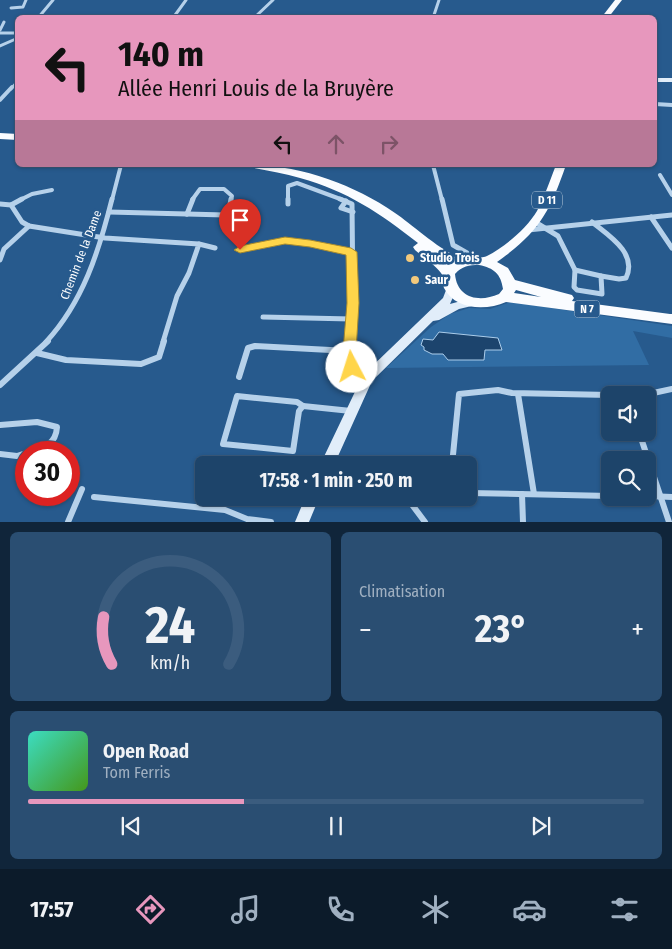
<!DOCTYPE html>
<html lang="fr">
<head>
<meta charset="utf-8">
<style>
	body { margin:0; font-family:"Fira Sans Condensed",sans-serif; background:#2a4e72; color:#f1f3f6; height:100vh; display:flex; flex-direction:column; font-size:19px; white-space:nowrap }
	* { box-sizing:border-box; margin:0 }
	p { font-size:16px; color:#a0b0c1 }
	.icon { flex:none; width:28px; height:28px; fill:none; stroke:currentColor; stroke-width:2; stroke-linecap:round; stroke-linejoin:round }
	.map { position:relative; height:522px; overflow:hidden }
	.side { display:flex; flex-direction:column; gap:10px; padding:10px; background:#10253a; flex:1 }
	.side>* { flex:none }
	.hud { position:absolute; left:15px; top:15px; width:642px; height:152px; border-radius:8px; box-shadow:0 1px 4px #0004,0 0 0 1px #3b5c7e; background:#e797bd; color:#111; overflow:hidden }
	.buttons { position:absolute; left:601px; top:386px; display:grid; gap:10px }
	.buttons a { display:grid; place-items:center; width:55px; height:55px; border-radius:8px; background:#1d446a; box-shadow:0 1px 4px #0004,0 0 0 1px #3b5c7e; font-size:25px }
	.speed { position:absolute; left:15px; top:441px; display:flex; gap:10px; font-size:25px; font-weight:700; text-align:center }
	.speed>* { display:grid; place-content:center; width:65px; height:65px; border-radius:50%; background:#1d446a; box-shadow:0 1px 4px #0004,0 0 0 1px #3b5c7e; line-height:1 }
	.speed .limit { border:8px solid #d22; background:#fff; color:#111 }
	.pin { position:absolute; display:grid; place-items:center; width:42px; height:42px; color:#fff; margin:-51px -21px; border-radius:50% 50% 50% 0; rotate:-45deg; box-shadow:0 0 5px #0007 }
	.pin .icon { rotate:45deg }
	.me { position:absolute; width:55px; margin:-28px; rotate:355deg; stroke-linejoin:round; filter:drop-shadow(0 0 4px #0008) }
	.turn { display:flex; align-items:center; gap:18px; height:105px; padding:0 20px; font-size:22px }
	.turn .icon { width:65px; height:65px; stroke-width:2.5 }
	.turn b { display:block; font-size:35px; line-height:42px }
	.lanes { display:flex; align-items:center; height:48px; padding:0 20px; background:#0003; justify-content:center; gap:25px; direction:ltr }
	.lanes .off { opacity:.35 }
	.big { font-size:38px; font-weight:700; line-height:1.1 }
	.side .widget { flex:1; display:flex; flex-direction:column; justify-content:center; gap:8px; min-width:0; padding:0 18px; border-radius:8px; background:#2a4e72 }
	.side .dial { align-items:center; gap:0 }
	.dial svg { height:130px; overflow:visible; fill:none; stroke:#3b5c7e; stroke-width:7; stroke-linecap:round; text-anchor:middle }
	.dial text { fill:#f1f3f6; stroke:none }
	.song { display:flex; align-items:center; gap:15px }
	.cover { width:60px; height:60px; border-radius:8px; background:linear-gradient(135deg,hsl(170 70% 55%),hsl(100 70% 35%)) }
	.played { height:5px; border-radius:2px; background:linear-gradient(90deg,#e797bd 35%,#3b5c7e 35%) }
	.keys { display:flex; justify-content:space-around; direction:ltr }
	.heat { display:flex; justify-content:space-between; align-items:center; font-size:28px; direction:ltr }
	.side .tiles { flex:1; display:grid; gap:10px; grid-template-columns:1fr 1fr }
	.widget:last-child { grid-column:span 2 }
	.trip { position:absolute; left:195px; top:456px; width:282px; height:50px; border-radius:8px; background:#1d446a; box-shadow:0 1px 4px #0004,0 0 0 1px #3b5c7e; font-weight:700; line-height:50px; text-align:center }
	.tabs { display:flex; height:80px; justify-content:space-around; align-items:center; background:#0c1b2a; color:#a0b0c1 }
	.tabs .icon { width:35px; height:35px }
	.tabs .active { color:#e797bd }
	.tabs b { font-size:22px; color:#f1f3f6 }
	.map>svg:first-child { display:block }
	.green { fill:#316da4 }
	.water { fill:#1c446d; stroke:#abcdeb }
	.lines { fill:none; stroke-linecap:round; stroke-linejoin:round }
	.street-far3 { stroke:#b6d1ea; stroke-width:3 }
	.street-far2 { stroke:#b6d1ea; stroke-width:4 }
	.street-far1 { stroke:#b6d1ea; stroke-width:5 }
	.street { stroke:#b6d1ea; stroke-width:6 }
	.secondary { fill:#e1edf9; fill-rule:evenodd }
	.primary { fill:#fafcff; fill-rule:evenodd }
	.route { fill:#ffd54a; stroke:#a68a30 }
	.poi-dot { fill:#f3c97c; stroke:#275a8d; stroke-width:2 }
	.labels { text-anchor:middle; stroke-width:5; stroke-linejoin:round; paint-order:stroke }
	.shield { fill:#275a8d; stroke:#becedd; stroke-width:1 }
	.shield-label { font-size:11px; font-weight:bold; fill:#fff }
	.street-label { font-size:12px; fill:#fff; stroke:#275a8d }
	.poi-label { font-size:12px; font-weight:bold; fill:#fff; stroke:#275a8d; text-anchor:start }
</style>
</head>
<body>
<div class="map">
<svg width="672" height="522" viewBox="0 0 672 522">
	<rect width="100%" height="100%" fill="#275a8d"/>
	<!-- green -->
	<path class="green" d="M511,302L672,326V338L633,331L649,365L386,368L431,327L450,314L469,308L490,309Z"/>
	<!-- water -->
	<path class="water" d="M439,332L498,338L502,350H485L484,360H448L443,354H432L424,350V347L421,345L423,339L433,340Z"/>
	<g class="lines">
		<!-- street-far3 -->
		<g class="street-far3">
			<path d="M11,8L23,7L26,0"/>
			<path d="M38,18L53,0"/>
			<path d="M173,18L186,0"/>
			<path d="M254,18L273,0"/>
			<path d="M433,18L439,0"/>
			<path d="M0,30L4,22"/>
			<path d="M0,33H18"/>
			<path d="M0,46L18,38"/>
			<path d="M11,89L18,81"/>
		</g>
		<!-- street-far2 -->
		<g class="street-far2">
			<path d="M0,100L12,87"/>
			<path d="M655,104L672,105"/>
			<path d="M433,165L442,200"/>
			<path d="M660,175L672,195"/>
			<path d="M20,200L32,194L52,190"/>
			<path d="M112,200L121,165"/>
			<path d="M192,200L200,189H224L232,196L231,200"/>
			<path d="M288,200V186L297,183L343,200"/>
		</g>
		<!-- street-far1 -->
		<g class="street-far1">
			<path d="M288,199V204"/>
			<path d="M340,199L352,204L353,303L350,342"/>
			<path d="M442,199L453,245L467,253L471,261"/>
			<path d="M346,201L341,208L353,212"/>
			<path d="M0,204L11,205L22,222L29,226L105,238L199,244L189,273L177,296L163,342"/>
			<path d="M11,205L22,199"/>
			<path d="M109,212L187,214"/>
			<path d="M187,214L225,215L229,210L231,199"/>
			<path d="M187,214L193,199"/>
			<path d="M651,217L672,248"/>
			<path d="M535,222L558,236L575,270"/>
			<path d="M592,222C608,235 638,253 626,278L619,279L601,276"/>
			<path d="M528,230L672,215"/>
			<path d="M199,244L215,248"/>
			<path d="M240,250L285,241L310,243L351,252"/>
			<path d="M0,260L4,249L29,226"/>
			<path d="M575,270L601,276L602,294L577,290L574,287Z"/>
			<path d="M263,317L351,319"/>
			<path d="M46,342C83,302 99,251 112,199"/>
		</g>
		<!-- street -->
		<g class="street">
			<path d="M350,341L349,351L352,367L367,378"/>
			<path d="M37,353L66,360L141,364L159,357L164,341"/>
			<path d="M239,377L248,348L255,346L349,351"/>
			<path d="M0,385L48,341"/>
			<path d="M518,394L534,494"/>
			<path d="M644,395L672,389"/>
			<path d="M237,396L297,402L303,406L299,411L293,451L223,444Z"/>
			<path d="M303,406L351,411"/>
			<path d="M0,425L37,422L57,427C56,445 43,448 28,452"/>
			<path d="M639,432L669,522"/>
			<path d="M0,454L17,456L26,453"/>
			<path d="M452,465L459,394L498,390L512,393L610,395"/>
			<path d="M469,493L610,496"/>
			<path d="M522,494L523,522"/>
			<path d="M648,496L672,497"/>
			<path d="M94,497L225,510L247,519L271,522"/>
			<path d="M407,498L425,522"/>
			<path d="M68,522L82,489"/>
		</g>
		<!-- secondary -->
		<g class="secondary">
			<rect x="655" y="78" width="17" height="4"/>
			<path d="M452,284L456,285L457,288L450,304L472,298L476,299L477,302L476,305L459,309L439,320L433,321L372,381L334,465H320L363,375L443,298L448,285Z"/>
			<path d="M305,498H319L309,522H295Z"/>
		</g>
		<!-- primary -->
		<g class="primary">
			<path d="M615,0H622L608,18H601Z"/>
			<path d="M0,133L18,134V140L0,139Z"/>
			<path d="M249,165C300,165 353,184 395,213C412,224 445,256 465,258C469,258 483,258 487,256C505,247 527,228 537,211C545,196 550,180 556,165H566C549,213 540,231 497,262L508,268L515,280L572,295L574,298L572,301L670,314H672V324L506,302C486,311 455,310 444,288C442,283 444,277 441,273C434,264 423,257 415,250L413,247L418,243C380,213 347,191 300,178C284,173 267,171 250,167ZM437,256L452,263L448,265ZM479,265C494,268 501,274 503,289L499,294C479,303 457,298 455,274C462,266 469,265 479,265ZM516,290L541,297L514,293Z"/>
		</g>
	</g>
	<!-- route -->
	<path class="route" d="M285,237L310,240L351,248L357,252L359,303L356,351L359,367L357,371L352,372L347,371L343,351L347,303L346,255L310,247L285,244L240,253L234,250L240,246Z"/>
	<!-- markers -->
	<g class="poi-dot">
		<circle cx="410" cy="258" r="5"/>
		<circle cx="415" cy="280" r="5"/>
	</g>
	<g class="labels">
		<!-- shield labels -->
		<g class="shield">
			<rect x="532" y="191.5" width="30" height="17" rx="4"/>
			<rect x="574.5" y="300.5" width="25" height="17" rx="4"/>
		</g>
		<g class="shield-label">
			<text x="547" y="204">D 11</text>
			<text x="587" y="313">N 7</text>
		</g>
		<!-- street labels -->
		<g class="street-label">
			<text transform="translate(81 255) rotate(-69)" y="4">Chemin de la Dame</text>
		</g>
		<!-- poi labels -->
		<g class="poi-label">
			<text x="420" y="262">Studio Trois</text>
			<text x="425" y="284">Saur</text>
		</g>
	</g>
</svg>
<div class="buttons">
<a><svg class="icon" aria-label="sound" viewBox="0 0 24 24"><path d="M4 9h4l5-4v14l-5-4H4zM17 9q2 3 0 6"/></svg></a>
<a><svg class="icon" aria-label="search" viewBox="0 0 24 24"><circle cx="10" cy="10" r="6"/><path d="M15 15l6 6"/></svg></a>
</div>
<div class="speed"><div class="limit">30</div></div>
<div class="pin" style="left:240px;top:250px;background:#d93025"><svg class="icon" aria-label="arrive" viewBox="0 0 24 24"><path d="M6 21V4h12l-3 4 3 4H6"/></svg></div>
<svg class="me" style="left:352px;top:367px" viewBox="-20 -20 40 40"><circle r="19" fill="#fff"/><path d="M0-13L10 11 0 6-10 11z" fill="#ffd54a"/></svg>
<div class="trip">17:58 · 1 min · 250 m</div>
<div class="hud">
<div class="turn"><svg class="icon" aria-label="left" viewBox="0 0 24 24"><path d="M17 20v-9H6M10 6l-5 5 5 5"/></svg><div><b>140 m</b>Allée Henri Louis de la Bruyère</div></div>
<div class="lanes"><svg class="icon" aria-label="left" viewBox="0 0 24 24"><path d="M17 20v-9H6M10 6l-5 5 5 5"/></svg><svg class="icon off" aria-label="ahead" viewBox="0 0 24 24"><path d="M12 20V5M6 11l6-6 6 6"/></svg><svg class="icon off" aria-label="right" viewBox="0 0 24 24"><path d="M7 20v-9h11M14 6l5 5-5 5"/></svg></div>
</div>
</div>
<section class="side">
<div class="tiles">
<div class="widget dial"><svg viewBox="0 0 100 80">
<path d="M14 69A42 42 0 1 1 86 69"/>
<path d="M14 69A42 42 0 0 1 9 40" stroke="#e797bd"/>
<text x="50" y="56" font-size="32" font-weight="700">24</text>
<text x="50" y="72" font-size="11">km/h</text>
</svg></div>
<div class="widget"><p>Climatisation</p>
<div class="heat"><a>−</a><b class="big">23°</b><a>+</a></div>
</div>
<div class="widget">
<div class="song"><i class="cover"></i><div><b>Open Road</b><p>Tom Ferris</p></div></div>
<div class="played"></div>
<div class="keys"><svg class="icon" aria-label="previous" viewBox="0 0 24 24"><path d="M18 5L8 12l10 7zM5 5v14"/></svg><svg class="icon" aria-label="pause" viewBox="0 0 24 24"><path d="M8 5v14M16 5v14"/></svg><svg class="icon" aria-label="next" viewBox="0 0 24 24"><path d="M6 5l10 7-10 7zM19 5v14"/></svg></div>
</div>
</div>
</section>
<nav class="tabs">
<b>17:57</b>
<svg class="icon active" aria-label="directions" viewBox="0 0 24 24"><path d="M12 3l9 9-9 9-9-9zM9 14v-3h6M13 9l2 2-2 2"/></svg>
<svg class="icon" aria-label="music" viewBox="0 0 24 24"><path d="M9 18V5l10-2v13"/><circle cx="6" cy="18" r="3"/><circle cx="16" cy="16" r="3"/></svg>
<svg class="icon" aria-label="phone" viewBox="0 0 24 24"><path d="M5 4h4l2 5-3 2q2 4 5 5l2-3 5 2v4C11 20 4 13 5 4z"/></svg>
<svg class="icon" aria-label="climate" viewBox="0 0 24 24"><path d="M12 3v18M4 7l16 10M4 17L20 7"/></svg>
<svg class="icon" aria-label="car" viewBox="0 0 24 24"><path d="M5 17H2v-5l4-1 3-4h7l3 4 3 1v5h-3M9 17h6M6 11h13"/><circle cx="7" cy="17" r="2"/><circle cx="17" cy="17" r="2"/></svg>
<svg class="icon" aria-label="filters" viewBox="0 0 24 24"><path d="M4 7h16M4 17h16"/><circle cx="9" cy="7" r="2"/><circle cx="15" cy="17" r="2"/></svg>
</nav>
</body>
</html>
